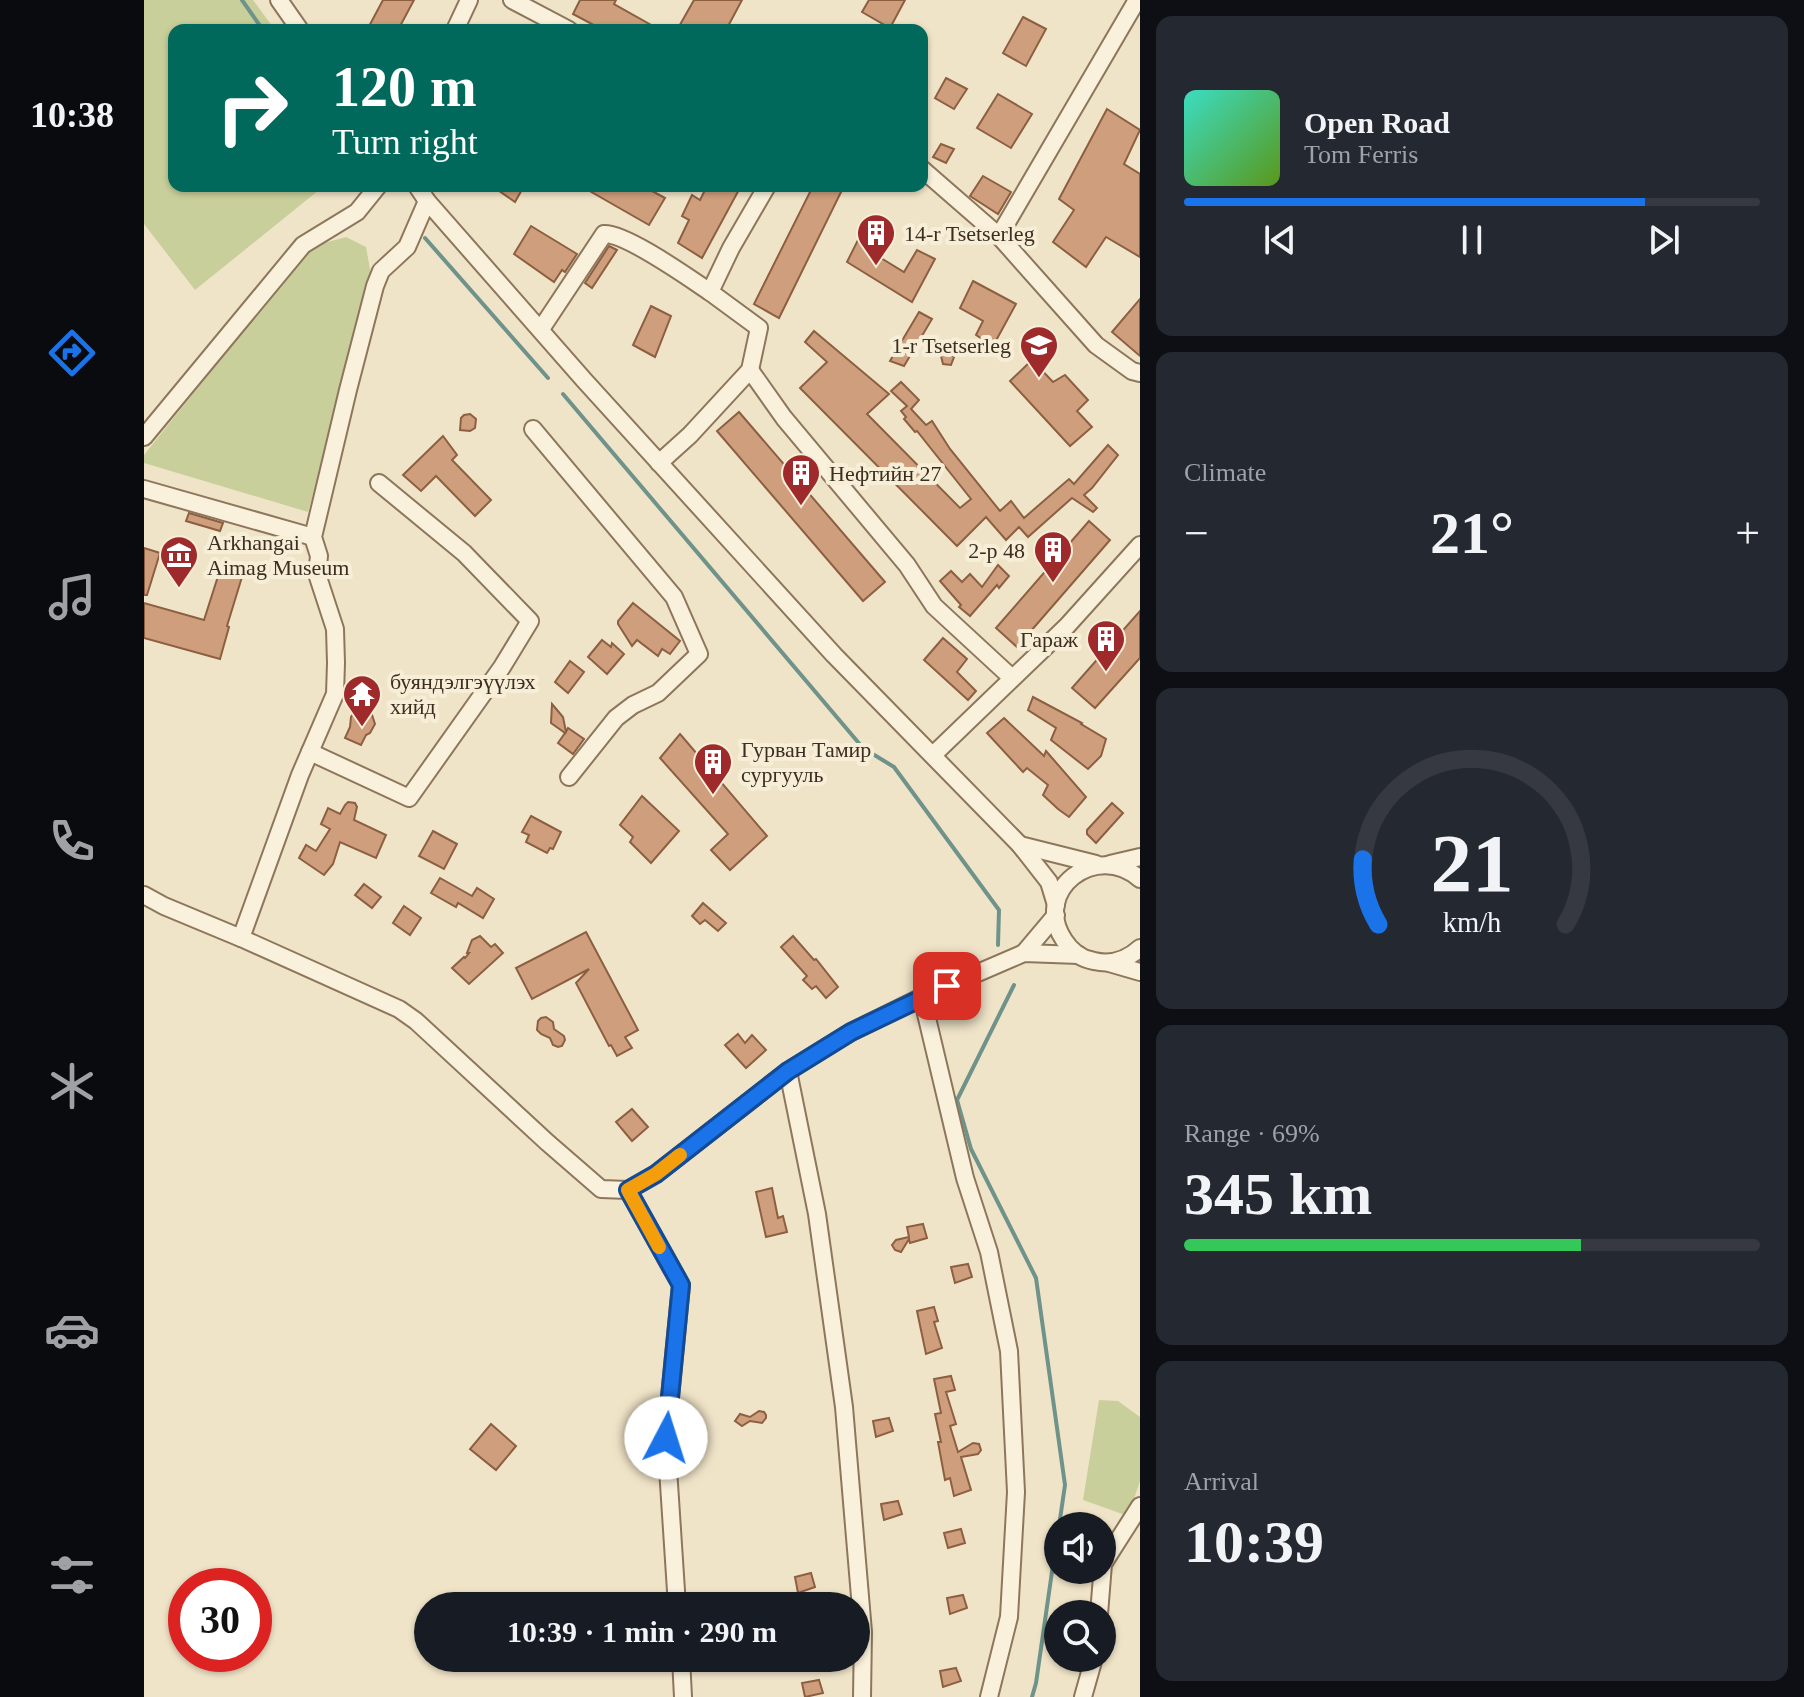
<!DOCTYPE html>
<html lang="en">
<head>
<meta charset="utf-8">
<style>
	body { margin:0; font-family:"Times New Roman",serif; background:#242831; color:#f1f3f6; height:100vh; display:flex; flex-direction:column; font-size:30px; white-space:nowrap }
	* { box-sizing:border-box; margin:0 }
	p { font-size:26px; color:#9ea1a6 }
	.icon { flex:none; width:44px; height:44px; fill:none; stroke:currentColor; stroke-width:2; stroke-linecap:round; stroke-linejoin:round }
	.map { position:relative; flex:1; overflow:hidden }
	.sheet { display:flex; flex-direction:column; gap:16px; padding:16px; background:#0d0f14; width:664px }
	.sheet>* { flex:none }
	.guide { position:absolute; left:24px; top:24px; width:760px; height:168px; border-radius:16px; box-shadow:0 2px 6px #0004; background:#00695c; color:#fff; overflow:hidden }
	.tools { position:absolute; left:900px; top:1512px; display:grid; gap:16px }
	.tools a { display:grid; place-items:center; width:72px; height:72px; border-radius:50%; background:#171b24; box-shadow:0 2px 6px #0004; font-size:40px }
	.speed { position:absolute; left:24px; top:1568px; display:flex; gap:16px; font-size:40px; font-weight:700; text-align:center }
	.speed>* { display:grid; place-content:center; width:104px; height:104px; border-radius:50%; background:#171b24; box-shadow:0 2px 6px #0004; line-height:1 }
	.speed .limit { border:12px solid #d22; background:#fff; color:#111 }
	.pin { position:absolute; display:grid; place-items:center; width:68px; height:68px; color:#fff; margin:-34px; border-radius:16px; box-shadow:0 4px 12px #0006 }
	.me { position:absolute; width:88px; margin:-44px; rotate:5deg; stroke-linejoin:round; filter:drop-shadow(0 0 6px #0008) }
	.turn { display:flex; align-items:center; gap:28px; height:168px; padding:0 32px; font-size:36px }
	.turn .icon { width:104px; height:104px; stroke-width:2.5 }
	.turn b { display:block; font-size:56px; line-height:68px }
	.big { font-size:60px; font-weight:800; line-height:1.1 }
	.sheet .widget { flex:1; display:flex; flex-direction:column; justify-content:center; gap:12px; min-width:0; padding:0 28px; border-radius:16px; background:#242831 }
	.sheet .dial { align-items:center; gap:0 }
	.dial svg { height:208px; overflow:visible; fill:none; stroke:#363941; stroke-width:7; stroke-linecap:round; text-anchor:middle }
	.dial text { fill:#f1f3f6; stroke:none }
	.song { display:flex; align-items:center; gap:24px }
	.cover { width:96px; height:96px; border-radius:12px; background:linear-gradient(135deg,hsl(170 70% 55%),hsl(90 70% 35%)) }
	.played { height:8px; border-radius:4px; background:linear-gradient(90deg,#1a73e8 80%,#363941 80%) }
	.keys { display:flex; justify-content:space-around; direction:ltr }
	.heat { display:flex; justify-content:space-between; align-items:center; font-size:44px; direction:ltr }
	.charge { height:12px; border-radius:6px; background:linear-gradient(90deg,#34c759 69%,#363941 0) }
	.trip { position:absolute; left:270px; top:1592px; width:456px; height:80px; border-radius:40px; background:#171b24; box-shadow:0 2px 6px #0004; font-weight:800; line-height:80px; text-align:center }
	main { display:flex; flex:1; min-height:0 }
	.tabs { display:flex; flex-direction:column; width:144px; justify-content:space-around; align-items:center; background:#090b0e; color:#9ea1a6 }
	.tabs .icon { width:56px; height:56px }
	.tabs .on { color:#1a73e8 }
	.tabs b { font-size:36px; color:#f1f3f6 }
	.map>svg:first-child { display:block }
	.green { fill:#c9cf9b }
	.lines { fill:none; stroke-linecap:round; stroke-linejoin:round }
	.stream { stroke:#6f938a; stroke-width:4 }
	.building { fill:#cf9f7d; stroke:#8d5f41; stroke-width:2 }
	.minor-casing { stroke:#8d765c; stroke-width:20 }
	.minor { stroke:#faf1dc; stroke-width:16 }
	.route-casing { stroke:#114b97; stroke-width:20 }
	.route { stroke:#1a73e8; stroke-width:14 }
	.slow { stroke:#f59e0b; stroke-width:14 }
	.labels { text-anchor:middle; stroke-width:8; stroke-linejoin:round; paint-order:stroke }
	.poi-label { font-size:22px; fill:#3d2e20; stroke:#f7eed8; text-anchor:start }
</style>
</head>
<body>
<main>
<nav class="tabs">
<b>10:38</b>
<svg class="icon on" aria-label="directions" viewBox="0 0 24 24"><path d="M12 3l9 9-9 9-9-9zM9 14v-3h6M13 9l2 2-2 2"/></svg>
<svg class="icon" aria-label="music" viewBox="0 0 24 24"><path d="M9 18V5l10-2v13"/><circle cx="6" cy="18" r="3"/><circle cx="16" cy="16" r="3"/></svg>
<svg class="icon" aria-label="phone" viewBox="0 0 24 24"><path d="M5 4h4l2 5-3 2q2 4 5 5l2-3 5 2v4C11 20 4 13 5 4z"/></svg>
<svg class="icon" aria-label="climate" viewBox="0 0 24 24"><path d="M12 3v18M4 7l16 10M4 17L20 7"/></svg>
<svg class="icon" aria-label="car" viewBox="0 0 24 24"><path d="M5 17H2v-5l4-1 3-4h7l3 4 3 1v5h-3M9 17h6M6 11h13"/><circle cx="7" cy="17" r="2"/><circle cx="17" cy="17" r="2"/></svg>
<svg class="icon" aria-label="filters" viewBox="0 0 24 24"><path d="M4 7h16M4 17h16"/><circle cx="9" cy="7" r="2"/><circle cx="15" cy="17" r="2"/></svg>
</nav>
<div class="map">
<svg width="996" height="1697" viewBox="0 0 996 1697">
	<rect width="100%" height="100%" fill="#f0e4c8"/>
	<!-- green -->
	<g class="green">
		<path d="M0,0H109L131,30H30V186H180L51,290L0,224Z"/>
		<path d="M202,237L222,247L230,291L223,299L164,512L0,463V455L159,256L158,249Z"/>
		<path d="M955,1400L974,1401L996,1417V1481L984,1516L939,1500Z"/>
	</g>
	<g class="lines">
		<!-- stream -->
		<g class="stream">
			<path d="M98,0L119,30"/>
			<path d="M281,238L404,378"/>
			<path d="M419,394L719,748L750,767L855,910L854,945"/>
			<path d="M870,985L813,1100L827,1149L892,1278L921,1485L915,1526"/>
			<path d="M888,1697L892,1683L914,1530"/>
		</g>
	</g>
	<!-- building -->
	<g class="building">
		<path d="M239,0H270L254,30H223Z"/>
		<path d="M436,0H472L470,4L516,30H459L429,14Z"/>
		<path d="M550,0H598L582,30H533Z"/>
		<path d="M725,0H761L746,28L718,12Z"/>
		<path d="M879,17L902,29L882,66L859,53Z"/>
		<path d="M802,78L823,89L810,109L791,98Z"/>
		<path d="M854,94L888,114L867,148L833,128Z"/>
		<path d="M963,109L996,130L980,164L996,174V257L962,237L942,267L909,242L930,210L915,199Z"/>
		<path d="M797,144L810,149L802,163L789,157Z"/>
		<path d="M839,176L867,192L854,214L826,196Z"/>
		<path d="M348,186H380L371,202Z"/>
		<path d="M437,186H499L521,198L505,225Z"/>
		<path d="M563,186H597L558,258L534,243L545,220L538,216L548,195L556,200Z"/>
		<path d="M669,186H700L635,318L610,304Z"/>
		<path d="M722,224L743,235L732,255L760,272L773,250L791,259L768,302L703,262Z"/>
		<path d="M387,226L433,254L421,272L418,270L410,282L370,254Z"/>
		<path d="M465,246L473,250L448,288L441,283Z"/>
		<path d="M829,281L872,304L849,346L832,335L839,321L816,308Z"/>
		<path d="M996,299V356L968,332Z"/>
		<path d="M507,306L527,316L511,357L489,345Z"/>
		<path d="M775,312L788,319L760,366L746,361Z"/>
		<path d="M670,331L745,394L723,414L816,508L827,499L773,431L771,432L760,419L762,417L757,411L763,406L747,391L757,382L775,400L767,409L782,425L788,421L806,449L856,511L867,501L880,518L925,479L930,484L964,445L974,455L948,488L940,495L953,508L949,512L928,498L884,537L875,527L862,540L842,517L813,546L656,388L683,362L661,342Z"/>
		<path d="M778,339L794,340L798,342L800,350L810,357L807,365L799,364L797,356L787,352Z"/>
		<path d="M888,360L909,382L921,375L944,400L933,411L948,427L926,446L866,381Z"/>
		<path d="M595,412L741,582L719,601L573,431Z"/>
		<path d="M326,414L332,419L331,428L326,431L316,430L317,418L320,415Z"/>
		<path d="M299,436L313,455L308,460L347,500L331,516L292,476L277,491L259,475Z"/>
		<path d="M45,513L79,523L76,531L42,521Z"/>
		<path d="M945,521L966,540L873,647L852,628Z"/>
		<path d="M0,548L16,553L3,595H0Z"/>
		<path d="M854,565L865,576L855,588L853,585L826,616L815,607L817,605L796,581L807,571L818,582L826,574L838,587Z"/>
		<path d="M76,570L98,577L83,626L85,627L76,659L0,638V603L60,620Z"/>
		<path d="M489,603L536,641L526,654L518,649L514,656L493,640L488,646L474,624V621Z"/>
		<path d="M996,611V658L951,708L928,688Z"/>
		<path d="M799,638L823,659L813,672L832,691L824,700L780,660Z"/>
		<path d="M458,640L467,647L468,643L480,654L463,674L444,657Z"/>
		<path d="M426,661L440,672L424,693L411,682Z"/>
		<path d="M889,697L938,723L937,724L962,739L957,756L944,769L907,740L912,728L884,710Z"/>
		<path d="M408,704L419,717L422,732L424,728L440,739L429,754L414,743L421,733L407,723Z"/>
		<path d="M219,710L228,715L231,724L226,733L222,735L217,745L201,738L206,727L207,717L210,713Z"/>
		<path d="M860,718L900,756L902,751L942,797L925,817L914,809L899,795L904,785L883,768L879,772L843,733Z"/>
		<path d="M536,734L623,836L586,870L567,850L584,834L516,758Z"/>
		<path d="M498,796L535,831L507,863L486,842L489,837L476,825Z"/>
		<path d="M204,802L211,803L213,807L210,820L242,835L232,858L196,842L189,864L180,875L155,858L162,845L172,851L186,829L177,824L184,808L196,814L201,805Z"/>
		<path d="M968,803L979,813L952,843L943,834V830Z"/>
		<path d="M387,816L417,832L409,849L406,848L403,853L382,842L385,835L378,832Z"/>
		<path d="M289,831L313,844L300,869L275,856Z"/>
		<path d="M296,878L328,896L333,888L350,899L339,918L314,903L312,907L287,893Z"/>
		<path d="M220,884L237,897L228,908L211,895Z"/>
		<path d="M559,903L582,923L574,931L561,920L556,924L548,916Z"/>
		<path d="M260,906L277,918L266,935L249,923Z"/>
		<path d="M442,932L494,1030L481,1037L488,1048L473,1056L467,1045L465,1046L432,983L445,969L388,999L372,968Z"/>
		<path d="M336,936L347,947L351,944L359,953L325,984L308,968L320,957L321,958L325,953H323L328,940Z"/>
		<path d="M649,936L670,960L672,959L694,987L682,998L672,986L668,989L659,980L663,976L637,947Z"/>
		<path d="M402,1017L409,1022L410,1029L420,1036L421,1040L418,1046L414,1047L409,1045L406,1038L397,1034L393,1030L394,1021L397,1018Z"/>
		<path d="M594,1034L601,1043L608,1035L622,1050L602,1068L581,1045Z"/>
		<path d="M488,1109L504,1127L488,1141L472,1122Z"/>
		<path d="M628,1188L634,1218L639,1216L643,1232L622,1237L612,1192Z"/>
		<path d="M779,1224L783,1238L766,1243L765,1239L757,1252L751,1250L748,1245L752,1240L765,1237L763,1227Z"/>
		<path d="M824,1264L828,1277L811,1283L807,1267Z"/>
		<path d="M790,1307L794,1321L790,1322L798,1348L782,1354L773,1311Z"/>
		<path d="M807,1376L811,1390L802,1392L812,1424L806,1426L814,1452L829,1443L835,1444L837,1450L834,1454L817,1457L827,1490L810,1496L806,1478L801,1480L794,1442H797L791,1414L797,1413L790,1379Z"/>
		<path d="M615,1411L620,1412L622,1415V1418L618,1423L606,1421L598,1426L591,1421L596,1414L606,1417Z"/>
		<path d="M745,1418L749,1431L732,1437L729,1421Z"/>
		<path d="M347,1424L372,1446L352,1470L326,1449Z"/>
		<path d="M754,1501L758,1514L740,1520L737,1504Z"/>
		<path d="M817,1529L821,1543L804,1548L800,1533Z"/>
		<path d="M667,1573L671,1587L654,1593L651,1577Z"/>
		<path d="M819,1595L823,1608L806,1614L803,1598Z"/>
		<path d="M812,1668L817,1681L799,1687L796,1671Z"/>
		<path d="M675,1680L679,1693L661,1697L658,1683Z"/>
	</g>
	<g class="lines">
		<!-- minor casing -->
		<g class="minor-casing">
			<g id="minor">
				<path d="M135,0L156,30"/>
				<path d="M368,0L425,30"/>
				<path d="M311,30L325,0"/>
				<path d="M778,169L855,236L952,345L988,371L996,373"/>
				<path d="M273,186L283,201L440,380L690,655L876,845L905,882L912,905"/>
				<path d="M855,236L993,0"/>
				<path d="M397,329L460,234C482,233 545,278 566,292L587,248L623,186"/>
				<path d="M606,370L640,418L763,565L790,606L868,678"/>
				<path d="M389,429L530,597L555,654L514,693L489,705L472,718L425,777"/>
				<path d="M0,437L159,245L213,212L234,186"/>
				<path d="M515,463L546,435L606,370L615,328L566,292"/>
				<path d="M0,489L169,537"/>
				<path d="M166,752L265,798L358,667L386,621L320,553L235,483"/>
				<path d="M789,755L923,626L996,545"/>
				<path d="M876,845L952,864"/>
				<path d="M966,864L996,857"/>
				<path d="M996,879C952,840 887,891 920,940C927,951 937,959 950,961C967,965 983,960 996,948"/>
				<path d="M0,895L20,906L97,938L255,1009L272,1021L404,1143L457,1189L484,1190L512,1174L644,1071L707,1032L778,997L880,953L935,955"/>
				<path d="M97,938L156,775L191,694L192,663L191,629L173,574L175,556L169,537L204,390L231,286L237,271L263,247L283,201"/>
				<path d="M880,953L912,915"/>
				<path d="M965,963L996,972"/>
				<path d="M778,997L821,1178L845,1252L865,1351L872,1492L865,1617L845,1697"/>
				<path d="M644,1071L673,1214L700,1407L719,1632L718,1697"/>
				<path d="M484,1190L537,1285L522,1438L533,1606"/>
				<path d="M955,1614L959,1564L996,1506"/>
				<path d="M537,1658L539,1697"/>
				<path d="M939,1697L950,1658"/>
			</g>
		</g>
		<!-- minor -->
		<use href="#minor" class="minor"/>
	</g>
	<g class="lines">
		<!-- route casing -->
		<g class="route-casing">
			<path id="route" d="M522,1438L537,1285L484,1190L512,1174L644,1071L707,1032L803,986"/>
		</g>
		<!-- route -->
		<use href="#route" class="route"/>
		<!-- slow -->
		<path class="slow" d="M515,1247L484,1190L512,1174L536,1155"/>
	</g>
	<!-- icons -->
	<defs>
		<g id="building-pin" transform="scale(2)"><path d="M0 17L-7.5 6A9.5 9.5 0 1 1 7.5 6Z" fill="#9e2a2b" stroke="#f7eed8"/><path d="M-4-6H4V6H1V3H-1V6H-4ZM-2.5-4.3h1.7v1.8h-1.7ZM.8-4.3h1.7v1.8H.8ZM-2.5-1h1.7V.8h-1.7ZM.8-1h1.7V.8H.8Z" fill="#fff"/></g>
		<g id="school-pin" transform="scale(2)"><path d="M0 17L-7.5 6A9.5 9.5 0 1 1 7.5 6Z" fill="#9e2a2b" stroke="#f7eed8"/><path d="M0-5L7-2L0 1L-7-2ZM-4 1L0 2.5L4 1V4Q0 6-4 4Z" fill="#fff"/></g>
		<g id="museum-pin" transform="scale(2)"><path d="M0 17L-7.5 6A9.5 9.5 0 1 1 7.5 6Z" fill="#9e2a2b" stroke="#f7eed8"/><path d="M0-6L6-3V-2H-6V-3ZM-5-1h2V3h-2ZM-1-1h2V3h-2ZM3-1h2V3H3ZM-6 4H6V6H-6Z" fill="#fff"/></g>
		<g id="temple-pin" transform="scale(2)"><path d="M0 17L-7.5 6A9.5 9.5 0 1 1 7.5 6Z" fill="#9e2a2b" stroke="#f7eed8"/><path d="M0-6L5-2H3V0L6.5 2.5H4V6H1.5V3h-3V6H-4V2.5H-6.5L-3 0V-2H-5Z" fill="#fff"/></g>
	</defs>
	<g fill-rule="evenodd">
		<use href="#building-pin" x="732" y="233"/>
		<use href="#school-pin" x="895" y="345"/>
		<use href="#building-pin" x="657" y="473"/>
		<use href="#building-pin" x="909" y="550"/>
		<use href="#museum-pin" x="35" y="555"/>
		<use href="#building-pin" x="962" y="639"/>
		<use href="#temple-pin" x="218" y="694"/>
		<use href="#building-pin" x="569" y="762"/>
	</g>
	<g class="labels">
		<!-- poi labels -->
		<g class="poi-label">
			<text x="760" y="241">14-r Tsetserleg</text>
			<text x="867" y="353" text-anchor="end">1-r Tsetserleg</text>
			<text x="685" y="481">Нефтийн 27</text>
			<text x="63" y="550">Arkhangai<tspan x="63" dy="25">Aimag Museum</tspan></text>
			<text x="881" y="558" text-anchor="end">2-р 48</text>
			<text x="934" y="647" text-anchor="end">Гараж</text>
			<text x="246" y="689">буяндэлгэүүлэх<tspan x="246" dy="25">хийд</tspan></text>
			<text x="597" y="757">Гурван Тамир<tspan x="597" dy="25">сургууль</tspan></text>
		</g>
	</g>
</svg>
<div class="tools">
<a><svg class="icon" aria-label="sound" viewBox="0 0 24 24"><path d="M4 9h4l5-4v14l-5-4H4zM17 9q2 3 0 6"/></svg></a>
<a><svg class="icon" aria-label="search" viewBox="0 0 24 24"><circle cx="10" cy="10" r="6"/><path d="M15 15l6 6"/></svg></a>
</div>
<div class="speed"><div class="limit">30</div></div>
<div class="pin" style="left:803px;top:986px;background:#d93025"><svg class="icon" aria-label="arrive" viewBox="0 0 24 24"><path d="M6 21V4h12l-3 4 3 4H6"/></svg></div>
<svg class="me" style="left:522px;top:1438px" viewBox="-20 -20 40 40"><circle r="19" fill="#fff"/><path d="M0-13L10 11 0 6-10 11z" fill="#1a73e8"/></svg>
<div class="trip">10:39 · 1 min · 290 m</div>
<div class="guide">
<div class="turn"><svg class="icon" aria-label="right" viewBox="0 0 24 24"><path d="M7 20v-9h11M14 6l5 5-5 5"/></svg><div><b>120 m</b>Turn right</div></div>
</div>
</div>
<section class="sheet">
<div class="widget">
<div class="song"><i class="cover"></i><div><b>Open Road</b><p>Tom Ferris</p></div></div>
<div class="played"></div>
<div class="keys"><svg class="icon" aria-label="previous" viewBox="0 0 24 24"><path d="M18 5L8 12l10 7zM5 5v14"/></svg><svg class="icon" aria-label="pause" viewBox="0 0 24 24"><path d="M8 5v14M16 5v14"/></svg><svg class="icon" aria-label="next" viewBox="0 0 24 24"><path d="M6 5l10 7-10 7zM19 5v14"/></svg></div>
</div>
<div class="widget"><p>Climate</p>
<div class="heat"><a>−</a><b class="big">21°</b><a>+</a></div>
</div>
<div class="widget dial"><svg viewBox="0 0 100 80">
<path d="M14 69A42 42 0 1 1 86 69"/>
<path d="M14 69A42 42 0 0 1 8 44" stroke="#1a73e8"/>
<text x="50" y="56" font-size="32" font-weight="700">21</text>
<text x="50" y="72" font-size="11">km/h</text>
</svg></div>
<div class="widget"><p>Range · 69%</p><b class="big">345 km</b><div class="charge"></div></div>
<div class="widget"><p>Arrival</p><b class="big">10:39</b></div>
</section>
</main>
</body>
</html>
